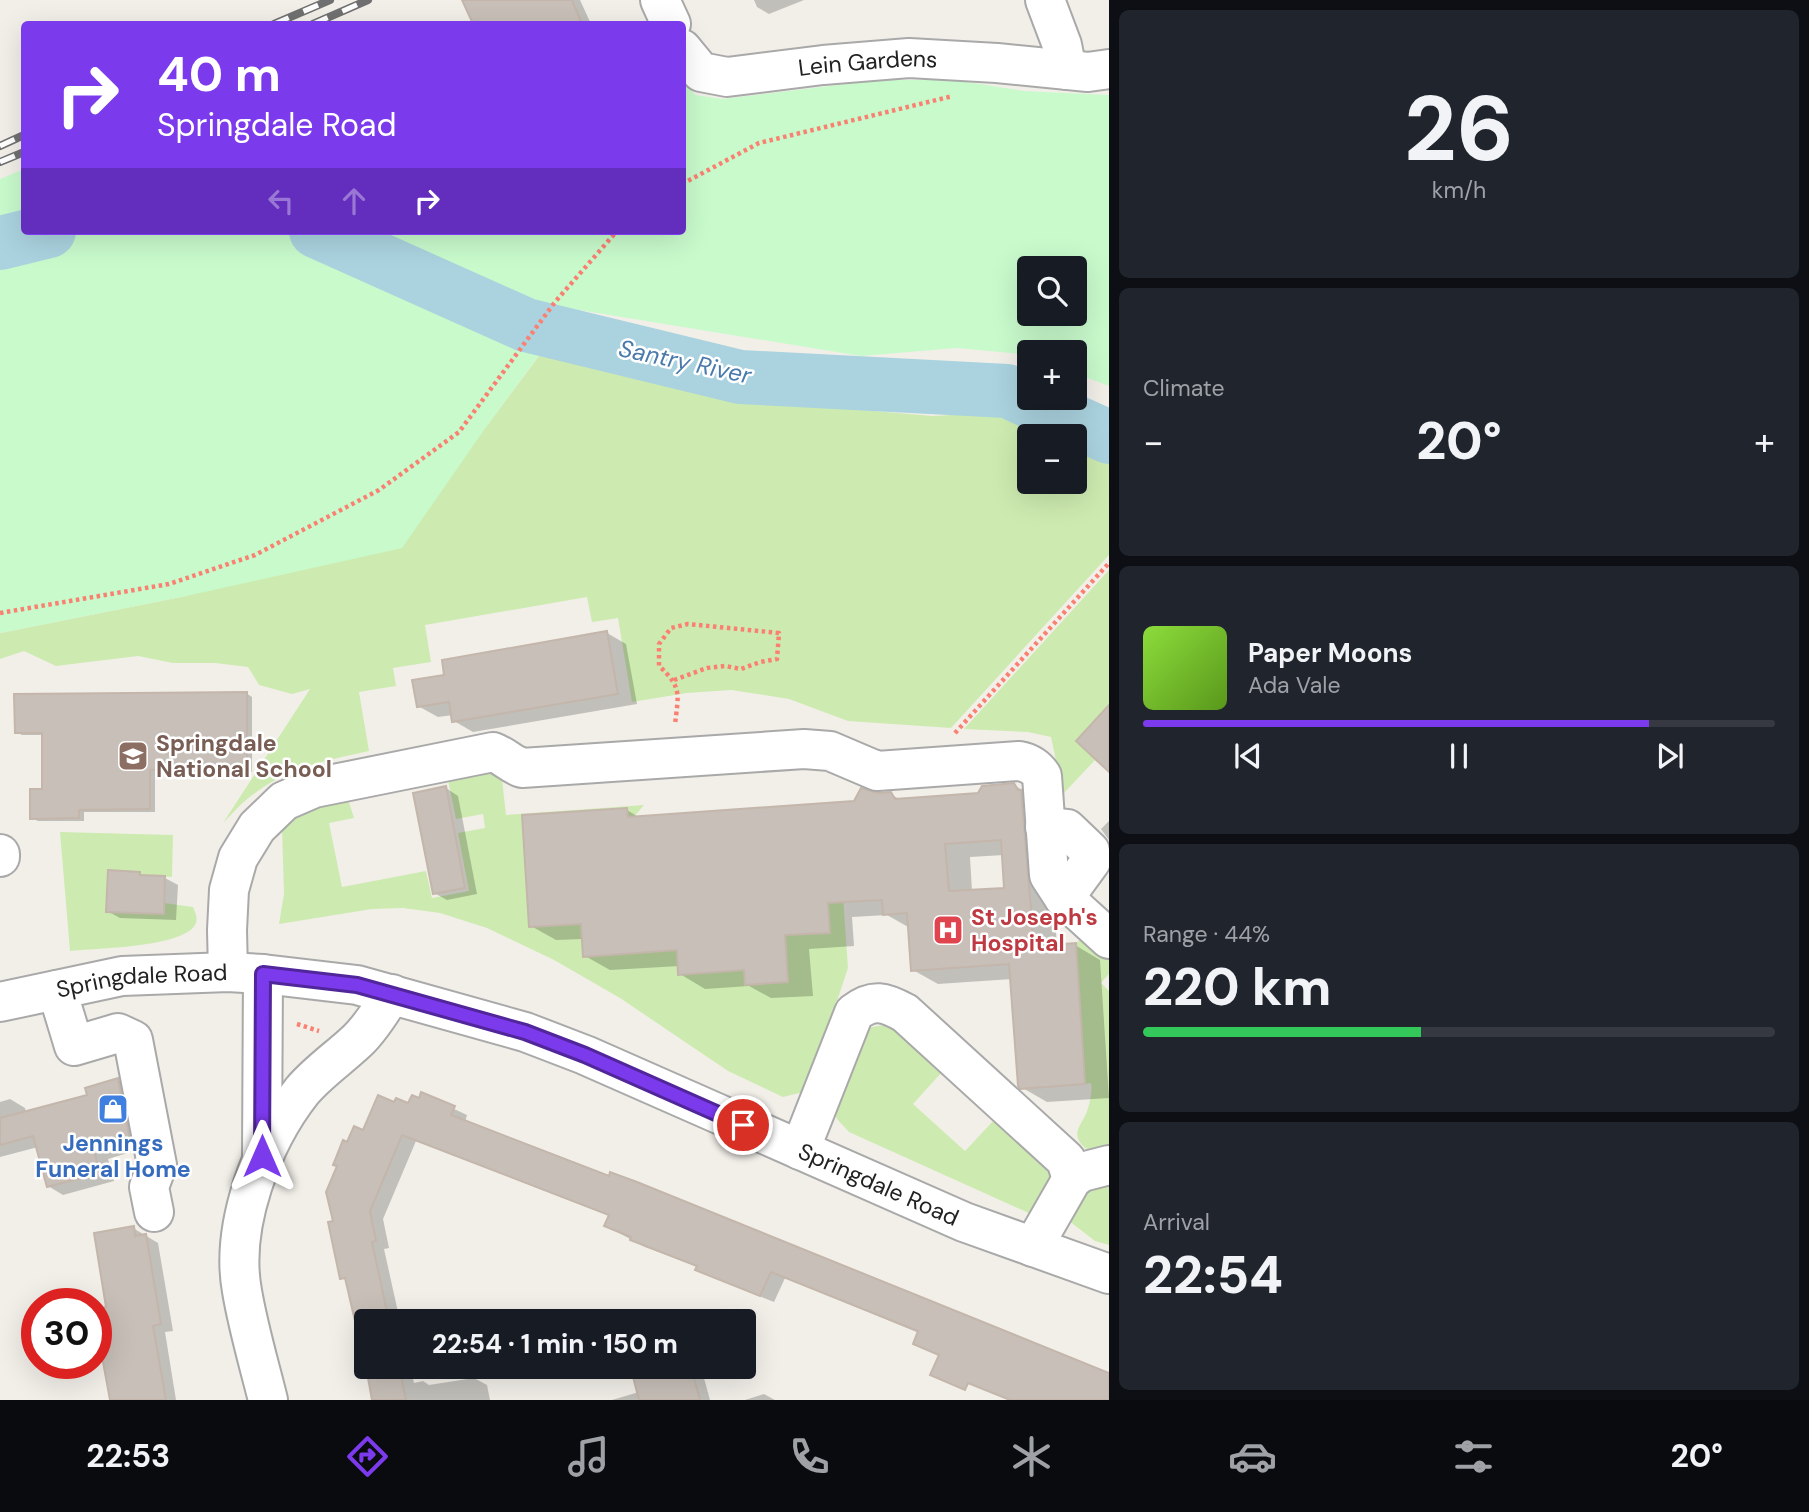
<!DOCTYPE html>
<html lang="en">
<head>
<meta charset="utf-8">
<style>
	body { margin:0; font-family:"DM Sans",sans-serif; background:#20242c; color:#f1f3f6; height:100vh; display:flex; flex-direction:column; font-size:26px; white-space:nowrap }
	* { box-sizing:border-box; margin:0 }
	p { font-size:23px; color:#9ea1a6 }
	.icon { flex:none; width:38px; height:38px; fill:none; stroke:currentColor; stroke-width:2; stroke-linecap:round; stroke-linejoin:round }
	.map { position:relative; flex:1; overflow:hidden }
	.drawer { display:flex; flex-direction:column; gap:10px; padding:10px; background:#0d0f14; width:700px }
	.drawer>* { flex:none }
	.banner { position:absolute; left:21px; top:21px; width:665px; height:214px; border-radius:7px; box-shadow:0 7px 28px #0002; background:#7c3aed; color:#fff; overflow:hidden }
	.tools { position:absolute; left:1017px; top:256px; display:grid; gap:14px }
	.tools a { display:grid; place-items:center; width:70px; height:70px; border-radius:7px; background:#171b24; box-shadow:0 7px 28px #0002; font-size:35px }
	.speed { position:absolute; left:21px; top:1288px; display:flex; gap:14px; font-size:35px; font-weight:700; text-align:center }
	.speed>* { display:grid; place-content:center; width:91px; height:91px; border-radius:50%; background:#171b24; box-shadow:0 7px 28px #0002; line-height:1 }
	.speed .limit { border:10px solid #d22; background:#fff; color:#111 }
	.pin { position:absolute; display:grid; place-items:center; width:60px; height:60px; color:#fff; margin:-30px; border:4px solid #fff; border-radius:50%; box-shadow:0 2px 7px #0007 }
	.me { position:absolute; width:77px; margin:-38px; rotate:0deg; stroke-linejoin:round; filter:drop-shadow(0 0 5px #0008) }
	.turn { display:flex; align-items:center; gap:24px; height:147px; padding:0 21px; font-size:32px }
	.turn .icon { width:91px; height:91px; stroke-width:2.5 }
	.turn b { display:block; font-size:49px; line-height:60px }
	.lanes { display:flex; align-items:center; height:66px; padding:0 21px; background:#0003; justify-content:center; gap:35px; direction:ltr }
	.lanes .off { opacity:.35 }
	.big { font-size:52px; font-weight:800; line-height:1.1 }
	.drawer .widget { flex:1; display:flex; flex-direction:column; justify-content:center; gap:10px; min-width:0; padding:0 24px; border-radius:10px; background:#20242c }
	.drawer .dial { align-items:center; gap:0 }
	.dial b { font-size:91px; line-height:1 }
	.song { display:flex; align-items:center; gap:21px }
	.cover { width:84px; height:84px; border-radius:10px; background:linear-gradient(135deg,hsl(90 70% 55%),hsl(90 70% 35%)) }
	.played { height:7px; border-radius:4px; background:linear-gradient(90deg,#7c3aed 80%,#363941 80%) }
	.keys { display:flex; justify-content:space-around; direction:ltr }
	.heat { display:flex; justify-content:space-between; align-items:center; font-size:38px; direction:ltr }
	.charge { height:10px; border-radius:5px; background:linear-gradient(90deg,#34c759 44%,#363941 0) }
	.trip { position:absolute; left:354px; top:1309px; width:402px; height:70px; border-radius:7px; background:#171b24; box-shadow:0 7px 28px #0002; font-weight:800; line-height:70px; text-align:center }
	.menu { display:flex; height:112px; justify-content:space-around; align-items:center; background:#090b0e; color:#9ea1a6 }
	.menu .icon { width:49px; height:49px }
	.menu .selected { color:#7c3aed }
	.menu b { font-size:32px; color:#f1f3f6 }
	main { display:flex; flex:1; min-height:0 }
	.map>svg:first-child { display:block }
	.grass { fill:#cdebb0; fill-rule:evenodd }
	.park { fill:#c8facc; fill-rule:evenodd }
	.shadow { fill:#0003; fill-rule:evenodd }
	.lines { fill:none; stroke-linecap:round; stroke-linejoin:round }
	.river { stroke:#aad3df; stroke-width:54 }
	.building { fill:#c7bfb8; stroke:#c4b6ab; stroke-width:2; fill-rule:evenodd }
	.minor-casing { stroke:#a9a9a9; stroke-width:42 }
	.path { stroke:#fa8072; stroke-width:4.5; stroke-dasharray:3.5 3.5; stroke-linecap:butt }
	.minor { stroke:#fff; stroke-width:38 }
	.rail-casing { stroke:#707070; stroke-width:8 }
	.rail { stroke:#fff; stroke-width:5; stroke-dasharray:16; stroke-linecap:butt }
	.route-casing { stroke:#51269a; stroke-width:18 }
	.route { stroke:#7c3aed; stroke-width:12 }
	.labels { text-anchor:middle; stroke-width:5; stroke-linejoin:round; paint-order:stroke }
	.street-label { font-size:23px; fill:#222; stroke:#fff }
	.education-label { font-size:23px; font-weight:bold; fill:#785e54; stroke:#fff; text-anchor:start }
	.health-label { font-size:23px; font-weight:bold; fill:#be3a42; stroke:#fff; text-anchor:start }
	.shop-label { font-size:23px; font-weight:bold; fill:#366cbe; stroke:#fff }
	.water-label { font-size:24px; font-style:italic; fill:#4a7aab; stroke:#fff }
</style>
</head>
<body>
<main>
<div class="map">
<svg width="1109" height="1400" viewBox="0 0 1109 1400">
	<rect width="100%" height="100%" fill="#f2efe9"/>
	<!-- grass -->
	<g class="grass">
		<path d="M544,349L634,366L731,399L933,416L987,413L1028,419L1109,437V555L951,728L848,721L789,699L731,690L687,693L632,702L618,618L592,622L587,597L425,625L431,662L393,668L396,686L359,692L369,751C329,760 289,767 255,793C243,801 233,813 223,823L310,689L292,694L259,685L248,667L215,663H173L138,656L56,666L24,651L0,659V633L186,596L486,427ZM1029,436H1074V481H1029Z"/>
		<path d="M1109,570V705L1076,741L1096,759L1063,794L1051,737L1028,732L964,729Z"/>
		<path d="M501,770L506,815L644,805L627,825L674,915L679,975L718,972L742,949L745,985L788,982L786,946L765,947L826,879L841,868L848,968L807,1091L783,1097L728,1071L620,998L554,960L487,928L440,913L403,908L372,909L279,924L284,894L282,829L285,819L347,796L354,818L329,823L342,887L426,871L432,898L469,891L458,833L485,828L483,814L456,819L447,775Z"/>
		<path d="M60,832L173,835L172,877L140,875L139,872L108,870L106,911L164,903L193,907C195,912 198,918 196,923C186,948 95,948 70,951Z"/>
		<path d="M1083,937L1109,960V974L1101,983L1109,991V1149C1099,1151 1091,1154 1083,1146C1072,1135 1079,1127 1085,1116C1089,1108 1093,1091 1091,1083L1085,1084L1076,943Z"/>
		<path d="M884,1025L897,1031L942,1072L913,1104L965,1151L994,1120L1052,1173L1053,1181L1031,1214L849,1132L837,1119L832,1108L863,1032L872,1027Z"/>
		<path d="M1109,1181V1245L1095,1241L1064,1217L1079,1194Z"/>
	</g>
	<!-- park -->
	<path class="park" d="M879,80H954L1024,91L1109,95V386L1075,373L1074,352H1029V357L1021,354L957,348L861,356L573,309L486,427L402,548L186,596L0,633V179L24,169V231H682L683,81L695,95L723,99ZM1029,268H1074V313H1029Z"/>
	<!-- shadow -->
	<g class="shadow">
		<path d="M508,0H580L591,24H519Z"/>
		<path d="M754,0H804L769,14L757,7Z"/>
		<path d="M607,633L626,644L637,704L473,732L454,721L453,715L438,717L418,706L446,676Z"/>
		<path d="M246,693L252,697V772L155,773V812H84V821H38L32,818L44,790V735H22L16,732Z"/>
		<path d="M1014,785L1039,800L1046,806L1057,946L1075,945L1100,960L1109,1098L1047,1102L1021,1087L1012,979L938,984L913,970L910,928L887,915L852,917L854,946L809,949L813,996L771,998L749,986L705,989L680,974V966L610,970L585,956L583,939L556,940L531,926L627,810L640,818L855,803L878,795L890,794L901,800L979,795ZM1004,855L1006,889L972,891L970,857Z"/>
		<path d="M446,788L458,796L477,894L447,900L434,893Z"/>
		<path d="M1109,821V840L1101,829Z"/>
		<path d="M139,873L146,877L165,878L178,885L176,920L120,918L107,911Z"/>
		<path d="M118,1080L133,1089L144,1148L108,1159L114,1181L63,1195L48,1186L38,1147L0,1157V1102L10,1099L25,1108L26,1113L90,1096Z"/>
		<path d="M422,1094L467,1115L465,1122L610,1178L636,1184L1109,1375V1400H1023L915,1343L919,1333L785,1278L774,1302L710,1276L697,1269L698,1267L645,1247L619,1233L606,1225L610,1216L416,1141L383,1219L389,1248L384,1249L400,1321H366V1362L348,1281L342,1278L335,1223L348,1144L395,1104L409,1106L420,1101Z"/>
		<path d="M133,1228L158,1243L173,1331L165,1332L176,1400H112L103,1336L108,1308Z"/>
		<path d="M367,1367H410L414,1383L423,1381L429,1385L474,1378L487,1385L490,1400H374Z"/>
		<path d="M658,1367H701L710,1400H612L639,1392L634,1373Z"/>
		<path d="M764,1394L775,1400H745Z"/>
	</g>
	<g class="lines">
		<!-- river -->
		<g class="river">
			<path d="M316,231L526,325L740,377L1007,391L1109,437"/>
			<path d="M0,243L49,231"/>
		</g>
	</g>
	<!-- building -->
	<g class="building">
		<path d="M462,0H572L582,24H473Z"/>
		<path d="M607,631L618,694L452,722L449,702L417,707L412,680L444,675L442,660Z"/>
		<path d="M247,692V770H150V809L79,810V818L30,819V789H42V733H15L14,694Z"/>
		<path d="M1109,705V772L1076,741Z"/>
		<path d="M1014,783L1018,790H1021L1034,946L1076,943L1085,1084L1020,1089L1018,1086L1009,964L911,971L907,913L883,915L882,900L828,903L830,933L785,935L788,982L745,985L744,970L678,975L677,950L583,957L581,924L529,927L522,815L627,808L628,817L854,801L861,788L878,793L891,792L895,799L978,793L982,786ZM1001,840L1004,888L949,891L945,844Z"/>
		<path d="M446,786L465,888L433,894L413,793Z"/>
		<path d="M108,870L140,872V875L165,876L164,914L106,912Z"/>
		<path d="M118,1078L130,1140L94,1151L100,1173L47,1187L33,1136L0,1145V1118L87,1095L85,1088Z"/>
		<path d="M421,1092L455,1106L451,1115L609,1176L610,1172L637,1182L1109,1373V1400H1010L968,1383L965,1390L930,1375L939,1355L913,1344L918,1331L771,1272L760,1296L695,1270L697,1266L630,1240L631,1237L604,1226L609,1215L402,1135L370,1211L376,1241L372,1242L389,1321H355L345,1278L340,1279L328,1222L333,1221L326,1192L337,1166L333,1165L343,1140L347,1142L354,1126L363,1130L378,1095L394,1102L396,1098L408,1103L412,1095L419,1098Z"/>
		<path d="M134,1226L135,1236L146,1234L161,1324L153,1326L166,1400H110L98,1335L101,1334L97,1309L106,1307L94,1233Z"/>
		<path d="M366,1367H399L406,1400H372Z"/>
		<path d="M652,1367H691L700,1400H639L632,1373Z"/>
	</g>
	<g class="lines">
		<!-- minor casing -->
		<g class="minor-casing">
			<g id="minor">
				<path d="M660,0L671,24"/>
				<path d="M1045,0L1062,45L1067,70"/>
				<path id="s1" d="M682,49L701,72L727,77L823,65L909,58L997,63L1088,72L1109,69"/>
				<path d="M1045,827L1067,829L1090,851L1091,861L1064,898"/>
				<path d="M0,854V857"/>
				<path d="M228,972L227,930L229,890L238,858L257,827L284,801L314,788L493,752C504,756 511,764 522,768L804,749L830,751L877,771L1019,761C1030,763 1036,767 1042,776L1049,875L1064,898L1109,939"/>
				<path d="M57,990L74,1046L118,1033L133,1040L157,1165L149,1187L154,1212"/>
				<path id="s2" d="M0,1002L122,976L228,972L263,974L357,985L525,1032L585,1055L964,1222L1109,1274"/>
				<path d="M800,1150L854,1013C873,998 885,1002 905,1013L1066,1160L1072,1179"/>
				<path d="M262,1154L263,974"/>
				<path d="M1033,1247L1072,1179L1082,1172L1109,1165"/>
				<path d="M268,1400C259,1364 248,1327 242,1291C230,1226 262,1142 302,1091C318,1072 339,1058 357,1041C372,1027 381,1010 392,994"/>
			</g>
		</g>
		<!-- path -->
		<g class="path">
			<path d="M682,184L759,143L953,96"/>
			<path d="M0,613L169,584L255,555L379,490L459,432L555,302L617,231"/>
			<path d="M674,680L707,668L725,666L741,669L760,662L777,659L779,633L688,624L671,628L659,644V666C683,688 678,695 675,725"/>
			<path d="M955,733L1109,563"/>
			<path d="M297,1024L319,1031"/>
		</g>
		<!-- minor -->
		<use href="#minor" class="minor"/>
		<!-- rail casing -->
		<g class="rail-casing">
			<g id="rail">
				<path d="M274,24L330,0"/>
				<path d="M313,24L368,0"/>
				<path d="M0,146L24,135"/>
				<path d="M0,162L24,152"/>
			</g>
		</g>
		<!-- rail -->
		<use href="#rail" class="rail"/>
	</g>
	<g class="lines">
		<!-- route casing -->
		<g class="route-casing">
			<path id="route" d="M262,1156L263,974L357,985L525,1032L585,1055L743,1125"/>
		</g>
		<!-- route -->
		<use href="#route" class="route"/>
	</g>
	<!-- icons -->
	<defs>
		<g id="school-square" transform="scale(1.575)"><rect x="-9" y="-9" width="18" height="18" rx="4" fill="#8d6e63" stroke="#fff"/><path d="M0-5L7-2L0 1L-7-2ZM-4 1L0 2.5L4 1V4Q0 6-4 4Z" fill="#fff"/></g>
		<g id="hospital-square" transform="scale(1.575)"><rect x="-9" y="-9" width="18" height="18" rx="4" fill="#e0444e" stroke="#fff"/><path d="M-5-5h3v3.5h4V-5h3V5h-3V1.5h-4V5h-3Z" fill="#fff"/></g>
		<g id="shop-square" transform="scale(1.575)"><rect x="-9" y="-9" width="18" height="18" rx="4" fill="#3f7fe0" stroke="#fff"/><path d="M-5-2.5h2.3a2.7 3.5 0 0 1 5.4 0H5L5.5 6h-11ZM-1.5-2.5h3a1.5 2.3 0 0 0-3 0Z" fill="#fff"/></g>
	</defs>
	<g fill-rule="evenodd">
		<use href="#school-square" x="133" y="756"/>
		<use href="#hospital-square" x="948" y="930"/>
		<use href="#shop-square" x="113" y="1109"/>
	</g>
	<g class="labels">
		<!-- street labels -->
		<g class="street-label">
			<text dy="8" stroke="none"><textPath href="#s1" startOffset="198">Lein Gardens</textPath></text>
			<text dy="8" stroke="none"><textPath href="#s2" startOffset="144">Springdale Road</textPath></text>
			<text dy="8" stroke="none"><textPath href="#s2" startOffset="920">Springdale Road</textPath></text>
		</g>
		<!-- education labels -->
		<g class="education-label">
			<text x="156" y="751">Springdale<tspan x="156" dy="26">National School</tspan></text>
		</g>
		<!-- health labels -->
		<g class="health-label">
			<text x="971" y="925">St Joseph's<tspan x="971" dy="26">Hospital</tspan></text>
		</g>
		<!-- shop labels -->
		<g class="shop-label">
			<text x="113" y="1151">Jennings<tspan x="113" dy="26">Funeral Home</tspan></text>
		</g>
		<!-- water labels -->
		<g class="water-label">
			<text transform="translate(685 362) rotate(12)" y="8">Santry River</text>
		</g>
	</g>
</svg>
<div class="tools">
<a><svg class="icon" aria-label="search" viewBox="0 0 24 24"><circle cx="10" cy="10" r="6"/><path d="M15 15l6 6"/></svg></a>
<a>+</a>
<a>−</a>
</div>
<div class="speed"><div class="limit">30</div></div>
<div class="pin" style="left:743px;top:1125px;background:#d93025"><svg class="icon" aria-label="arrive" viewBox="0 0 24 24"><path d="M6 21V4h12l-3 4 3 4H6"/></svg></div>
<svg class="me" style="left:262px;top:1156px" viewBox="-20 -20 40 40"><path d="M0-17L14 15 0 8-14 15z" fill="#7c3aed" stroke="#fff" stroke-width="4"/></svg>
<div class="trip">22:54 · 1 min · 150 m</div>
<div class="banner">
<div class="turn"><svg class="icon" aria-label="right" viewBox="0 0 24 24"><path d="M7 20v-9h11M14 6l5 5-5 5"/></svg><div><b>40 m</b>Springdale Road</div></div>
<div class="lanes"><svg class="icon off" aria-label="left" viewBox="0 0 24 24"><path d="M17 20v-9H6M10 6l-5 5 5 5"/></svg><svg class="icon off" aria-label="ahead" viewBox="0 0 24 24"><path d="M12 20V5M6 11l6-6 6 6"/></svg><svg class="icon" aria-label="right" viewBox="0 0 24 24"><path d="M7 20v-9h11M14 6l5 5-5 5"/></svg></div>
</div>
</div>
<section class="drawer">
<div class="widget dial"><b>26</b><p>km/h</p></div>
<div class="widget"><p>Climate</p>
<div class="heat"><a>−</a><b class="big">20°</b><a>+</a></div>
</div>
<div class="widget">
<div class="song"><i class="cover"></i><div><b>Paper Moons</b><p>Ada Vale</p></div></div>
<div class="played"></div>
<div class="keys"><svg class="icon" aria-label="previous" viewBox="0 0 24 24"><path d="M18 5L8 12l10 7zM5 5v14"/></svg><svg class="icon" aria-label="pause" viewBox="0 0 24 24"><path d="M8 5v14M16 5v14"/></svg><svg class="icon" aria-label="next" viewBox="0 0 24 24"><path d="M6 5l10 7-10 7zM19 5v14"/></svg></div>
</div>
<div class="widget"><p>Range · 44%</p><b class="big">220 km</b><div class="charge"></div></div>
<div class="widget"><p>Arrival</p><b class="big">22:54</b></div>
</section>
</main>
<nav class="menu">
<b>22:53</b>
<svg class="icon selected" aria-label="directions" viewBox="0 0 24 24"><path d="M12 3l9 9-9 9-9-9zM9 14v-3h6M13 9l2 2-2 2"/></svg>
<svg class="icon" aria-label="music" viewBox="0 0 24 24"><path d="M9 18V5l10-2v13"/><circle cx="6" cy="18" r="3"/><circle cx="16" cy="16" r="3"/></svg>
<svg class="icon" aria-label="phone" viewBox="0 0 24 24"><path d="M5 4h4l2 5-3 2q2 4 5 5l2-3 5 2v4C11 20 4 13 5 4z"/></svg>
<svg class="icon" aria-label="climate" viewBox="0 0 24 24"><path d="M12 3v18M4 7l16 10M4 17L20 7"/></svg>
<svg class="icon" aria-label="car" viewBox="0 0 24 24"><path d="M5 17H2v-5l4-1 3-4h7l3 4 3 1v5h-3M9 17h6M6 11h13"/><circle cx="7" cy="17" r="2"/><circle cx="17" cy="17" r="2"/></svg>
<svg class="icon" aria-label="filters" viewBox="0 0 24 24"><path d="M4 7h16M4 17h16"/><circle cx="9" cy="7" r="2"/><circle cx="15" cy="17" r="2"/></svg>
<b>20°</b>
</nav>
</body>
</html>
